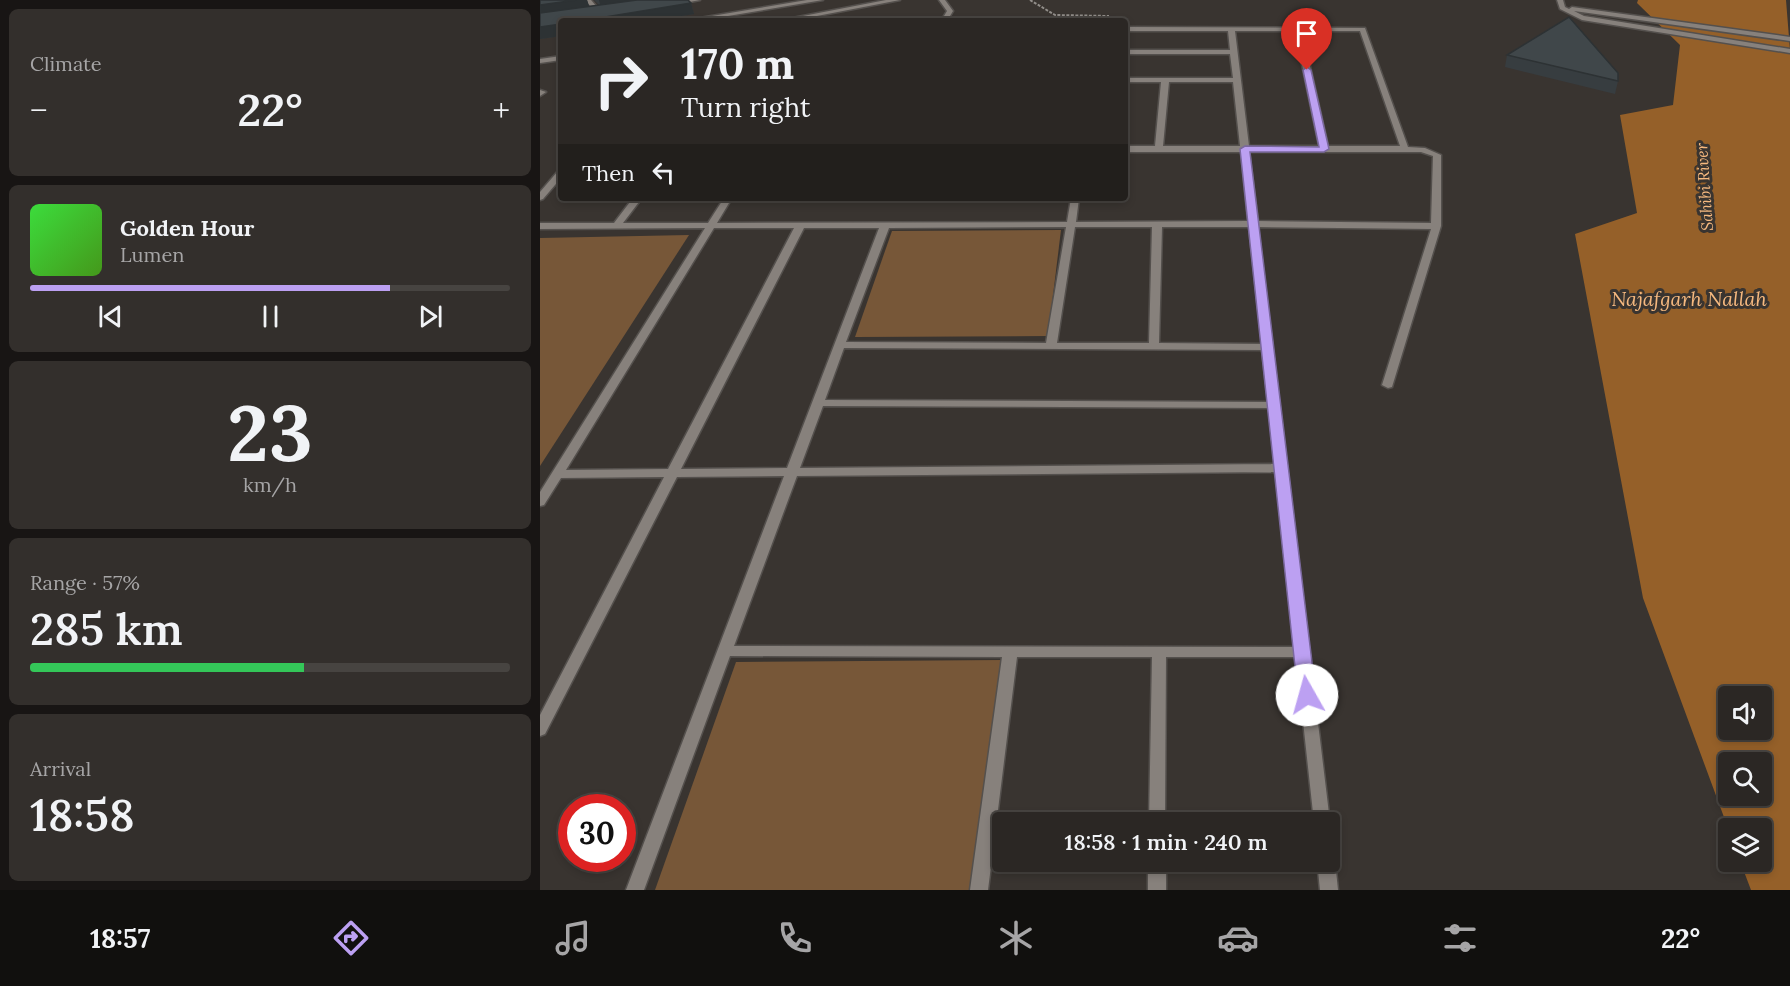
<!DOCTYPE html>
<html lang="en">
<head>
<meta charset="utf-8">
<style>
	body { margin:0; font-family:Lora,serif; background:#332f2c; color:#f1f3f6; height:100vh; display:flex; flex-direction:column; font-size:22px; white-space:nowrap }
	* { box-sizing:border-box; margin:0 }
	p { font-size:20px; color:#a6a5a6 }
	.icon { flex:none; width:33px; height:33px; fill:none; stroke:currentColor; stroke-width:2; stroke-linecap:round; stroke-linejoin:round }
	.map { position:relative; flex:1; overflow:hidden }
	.panel { display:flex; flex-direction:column; gap:9px; padding:9px; background:#181514; width:540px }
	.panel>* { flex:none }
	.guide { position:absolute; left:18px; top:18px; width:570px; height:183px; border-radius:6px; box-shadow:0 3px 9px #0003,0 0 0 2px #474441; background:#2b2724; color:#f1f3f6; overflow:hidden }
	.tools { position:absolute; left:1178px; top:686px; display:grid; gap:12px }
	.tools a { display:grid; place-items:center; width:54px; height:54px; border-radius:6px; background:#2b2724; box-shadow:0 3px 9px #0003,0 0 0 2px #474441; font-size:30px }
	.speed { position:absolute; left:18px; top:794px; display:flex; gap:12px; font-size:30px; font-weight:700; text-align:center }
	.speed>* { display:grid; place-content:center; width:78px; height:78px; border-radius:50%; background:#2b2724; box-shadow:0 3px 9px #0003,0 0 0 2px #474441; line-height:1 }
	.speed .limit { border:9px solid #d22; background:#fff; color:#111 }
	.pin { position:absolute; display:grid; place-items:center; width:51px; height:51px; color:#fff; margin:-62px -26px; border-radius:50% 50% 50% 0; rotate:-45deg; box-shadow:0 0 6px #0007 }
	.pin .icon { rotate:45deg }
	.me { position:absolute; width:66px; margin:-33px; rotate:353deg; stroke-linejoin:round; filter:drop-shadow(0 0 4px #0008) }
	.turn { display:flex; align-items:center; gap:21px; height:126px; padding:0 24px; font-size:27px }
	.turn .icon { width:78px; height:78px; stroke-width:2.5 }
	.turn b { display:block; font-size:42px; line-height:51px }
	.then { display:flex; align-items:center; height:57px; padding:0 24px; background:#0003; gap:12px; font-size:22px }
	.big { font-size:45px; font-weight:600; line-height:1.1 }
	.panel .card { flex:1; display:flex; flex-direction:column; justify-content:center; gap:9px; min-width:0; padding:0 21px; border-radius:9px; background:#332f2c }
	.panel .dial { align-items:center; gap:0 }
	.dial b { font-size:78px; line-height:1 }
	.song { display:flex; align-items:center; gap:18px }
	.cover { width:72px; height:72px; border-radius:9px; background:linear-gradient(135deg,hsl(120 70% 55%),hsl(100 70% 35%)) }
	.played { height:6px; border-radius:3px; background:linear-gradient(90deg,#bca0f2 75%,#474441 75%) }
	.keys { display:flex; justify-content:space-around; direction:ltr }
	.heat { display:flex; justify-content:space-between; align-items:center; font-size:33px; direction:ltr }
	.charge { height:9px; border-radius:4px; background:linear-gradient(90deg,#34c759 57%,#474441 0) }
	.trip { position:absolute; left:452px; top:812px; width:348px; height:60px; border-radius:6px; background:#2b2724; box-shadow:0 3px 9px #0003,0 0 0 2px #474441; font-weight:600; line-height:60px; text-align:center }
	.tabs { display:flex; height:96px; justify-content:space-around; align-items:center; background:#11100e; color:#a6a5a6 }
	.tabs .icon { width:42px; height:42px }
	.tabs .active { color:#bca0f2 }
	.tabs b { font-size:27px; color:#f1f3f6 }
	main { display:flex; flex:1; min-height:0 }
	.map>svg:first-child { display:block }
	.green { fill:#775738 }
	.water { fill:#956029; fill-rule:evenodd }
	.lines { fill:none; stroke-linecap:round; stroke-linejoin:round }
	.street-casing { stroke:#54504d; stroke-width:3 }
	.path { stroke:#918d89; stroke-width:2; stroke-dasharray:3 1.5; stroke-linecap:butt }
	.street { fill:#87817c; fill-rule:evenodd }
	.wall { fill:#373d40 }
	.shaded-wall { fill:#2d3234 }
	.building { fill:#40474a; stroke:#2d3234; stroke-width:1.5 }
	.route { fill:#bca0f2; stroke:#7a689d; stroke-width:1.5 }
	.labels { text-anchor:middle; stroke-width:6; stroke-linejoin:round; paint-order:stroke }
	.far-water-label { font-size:16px; font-style:italic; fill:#f6b97f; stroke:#393430 }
	.water-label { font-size:20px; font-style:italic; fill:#f6b97f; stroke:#393430 }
</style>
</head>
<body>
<main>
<section class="panel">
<div class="card"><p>Climate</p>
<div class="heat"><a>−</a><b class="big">22°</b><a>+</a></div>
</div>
<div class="card">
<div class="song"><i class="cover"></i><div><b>Golden Hour</b><p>Lumen</p></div></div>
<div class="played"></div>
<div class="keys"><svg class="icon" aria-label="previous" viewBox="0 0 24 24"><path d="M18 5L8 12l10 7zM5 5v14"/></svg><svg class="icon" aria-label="pause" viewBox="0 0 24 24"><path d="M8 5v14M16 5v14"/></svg><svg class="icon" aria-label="next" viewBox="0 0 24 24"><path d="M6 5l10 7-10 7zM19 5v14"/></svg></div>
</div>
<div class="card dial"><b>23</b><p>km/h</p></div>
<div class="card"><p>Range · 57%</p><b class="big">285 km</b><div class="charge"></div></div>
<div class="card"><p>Arrival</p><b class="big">18:58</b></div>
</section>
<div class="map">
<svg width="1250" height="890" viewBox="0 0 1250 890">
	<rect width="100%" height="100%" fill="#393430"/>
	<!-- green -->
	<g class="green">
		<path d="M521,230L508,336L315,337L352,231Z"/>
		<path d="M149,235L0,466V238Z"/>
		<path d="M462,660L432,890H115L196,662Z"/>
	</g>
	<!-- water -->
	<path class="water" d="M1098,0H1246L1250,50V890H1211L1200,861H1221V828H1188L1103,598L1035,234L1097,213L1080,115L1133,105L1140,45L1097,3ZM1188,696H1221V729H1188ZM1188,762H1221V795H1188Z"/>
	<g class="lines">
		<!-- street casing -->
		<g class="street-casing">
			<g id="street">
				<path d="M45,0H51L62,13L61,14H57Z"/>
				<path d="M142,0H160L134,5L131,3Z"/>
				<path d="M267,0H283L158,21H142Z"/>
				<path d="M346,0H360L251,21H237Z"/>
				<path d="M399,0H405L413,11L407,21H401L407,11Z"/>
				<path d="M1017,0H1023L1025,7L1029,9L1032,7L1250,37V41L1034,11L1044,16L1250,49V53L1042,20L1020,9Z"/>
				<path d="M585,27L825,28L868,147L885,148L901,155V226L852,387L848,388L842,385L891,229L718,227L790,822L789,825V822H774L756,657H626L625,822H609L612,657H477L448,890H430L462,657L190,656L104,890H86L244,476L137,477L5,734L0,736V715L124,477L21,478L4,505L0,506V492L165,228L0,229V223H74L93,198H102L83,223H168L184,198H192L177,223L527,222L531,198H539L536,222L708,221L701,152H585V146H615L621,82H585V78H693L690,54H585V50H690L688,31H585ZM695,31H755L779,146H709ZM762,31H820L860,146H788ZM629,82H693L700,146H623ZM709,152H881L893,156L891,223L718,221ZM526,227L506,343L306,342L349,228ZM535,227H612L609,343H517ZM622,227H709L722,344L619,343ZM174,228H254L128,469L26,470ZM264,228H339L247,468L141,469ZM304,348L722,350L728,402L285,400ZM283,406L729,408L735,464L260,468ZM736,472L755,647L194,646L257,476Z"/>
				<path d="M21,56V60L0,63V59Z"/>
				<path d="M0,90L6,92L0,96Z"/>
				<path d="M21,170V178L3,199L0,200V192L18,171Z"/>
				<path d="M789,855L792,856L795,861L798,890H780L777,861H789Z"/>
				<rect x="608" y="861" width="18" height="29"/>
			</g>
		</g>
		<!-- path -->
		<path class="path" d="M490,0L515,15L569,16"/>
		<!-- street -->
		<use href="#street" class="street"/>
	</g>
	<!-- wall -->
	<g class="wall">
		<path d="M0,0H47L49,6L59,5L54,0H148L151,3L154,14L111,21H21V36L0,39Z"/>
		<path d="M967,55L1078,81L1075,94L965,67Z"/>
	</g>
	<!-- shaded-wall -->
	<g class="shaded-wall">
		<path d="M36,0H47L50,9L0,16V5Z"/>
		<path d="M59,0H123L61,8Z"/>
		<path d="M151,3L154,14L111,21H41Z"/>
		<path d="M21,24V36L0,39V27Z"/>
	</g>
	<!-- building -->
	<g class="building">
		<path d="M0,0H36L0,5Z"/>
		<path d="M97,0H148L151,3L41,21H21V24L0,27V13Z"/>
		<path d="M1029,17L1078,73V81L967,55Z"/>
	</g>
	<!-- route -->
	<path class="route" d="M767,67L771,70L789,149L784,152H710L776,695L773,699H761L758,695L700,149L705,146L779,147L763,70Z"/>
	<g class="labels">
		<!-- far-water labels -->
		<g class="far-water-label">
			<text transform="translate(1164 187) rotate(-94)" y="6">Sahibi River</text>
		</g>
		<!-- water labels -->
		<g class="water-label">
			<text x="1149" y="306">Najafgarh Nallah</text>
		</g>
	</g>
</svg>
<div class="tools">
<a><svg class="icon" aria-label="sound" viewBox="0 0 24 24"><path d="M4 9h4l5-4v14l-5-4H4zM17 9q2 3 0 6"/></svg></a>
<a><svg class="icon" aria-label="search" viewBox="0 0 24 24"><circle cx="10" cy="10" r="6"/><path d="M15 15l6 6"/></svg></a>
<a><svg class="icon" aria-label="layers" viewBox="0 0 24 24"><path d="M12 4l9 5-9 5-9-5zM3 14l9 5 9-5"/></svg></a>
</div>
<div class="speed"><div class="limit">30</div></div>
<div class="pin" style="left:767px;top:70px;background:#d93025"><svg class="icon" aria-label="arrive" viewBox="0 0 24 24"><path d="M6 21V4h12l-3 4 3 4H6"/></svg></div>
<svg class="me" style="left:767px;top:695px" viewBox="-20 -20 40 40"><circle r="19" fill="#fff"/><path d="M0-13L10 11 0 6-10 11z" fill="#bca0f2"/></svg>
<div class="trip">18:58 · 1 min · 240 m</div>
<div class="guide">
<div class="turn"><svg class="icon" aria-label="right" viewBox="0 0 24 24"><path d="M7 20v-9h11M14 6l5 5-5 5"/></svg><div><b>170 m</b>Turn right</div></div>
<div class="then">Then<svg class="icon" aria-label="left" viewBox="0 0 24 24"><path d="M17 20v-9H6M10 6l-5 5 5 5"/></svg></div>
</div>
</div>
</main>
<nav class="tabs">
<b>18:57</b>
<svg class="icon active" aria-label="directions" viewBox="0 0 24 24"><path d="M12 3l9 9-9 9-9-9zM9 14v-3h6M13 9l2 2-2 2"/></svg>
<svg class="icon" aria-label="music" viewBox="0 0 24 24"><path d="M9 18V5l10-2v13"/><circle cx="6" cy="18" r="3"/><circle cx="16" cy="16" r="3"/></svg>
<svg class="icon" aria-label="phone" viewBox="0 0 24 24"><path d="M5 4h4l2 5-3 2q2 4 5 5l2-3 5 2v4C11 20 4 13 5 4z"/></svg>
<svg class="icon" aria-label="climate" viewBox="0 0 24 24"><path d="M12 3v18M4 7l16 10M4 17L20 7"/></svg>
<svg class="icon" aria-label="car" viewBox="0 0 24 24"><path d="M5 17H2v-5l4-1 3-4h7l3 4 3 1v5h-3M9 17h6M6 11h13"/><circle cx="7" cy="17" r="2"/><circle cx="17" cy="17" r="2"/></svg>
<svg class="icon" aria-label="filters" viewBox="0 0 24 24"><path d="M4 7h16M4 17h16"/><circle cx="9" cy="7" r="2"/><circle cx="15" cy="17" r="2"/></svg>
<b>22°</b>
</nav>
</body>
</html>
